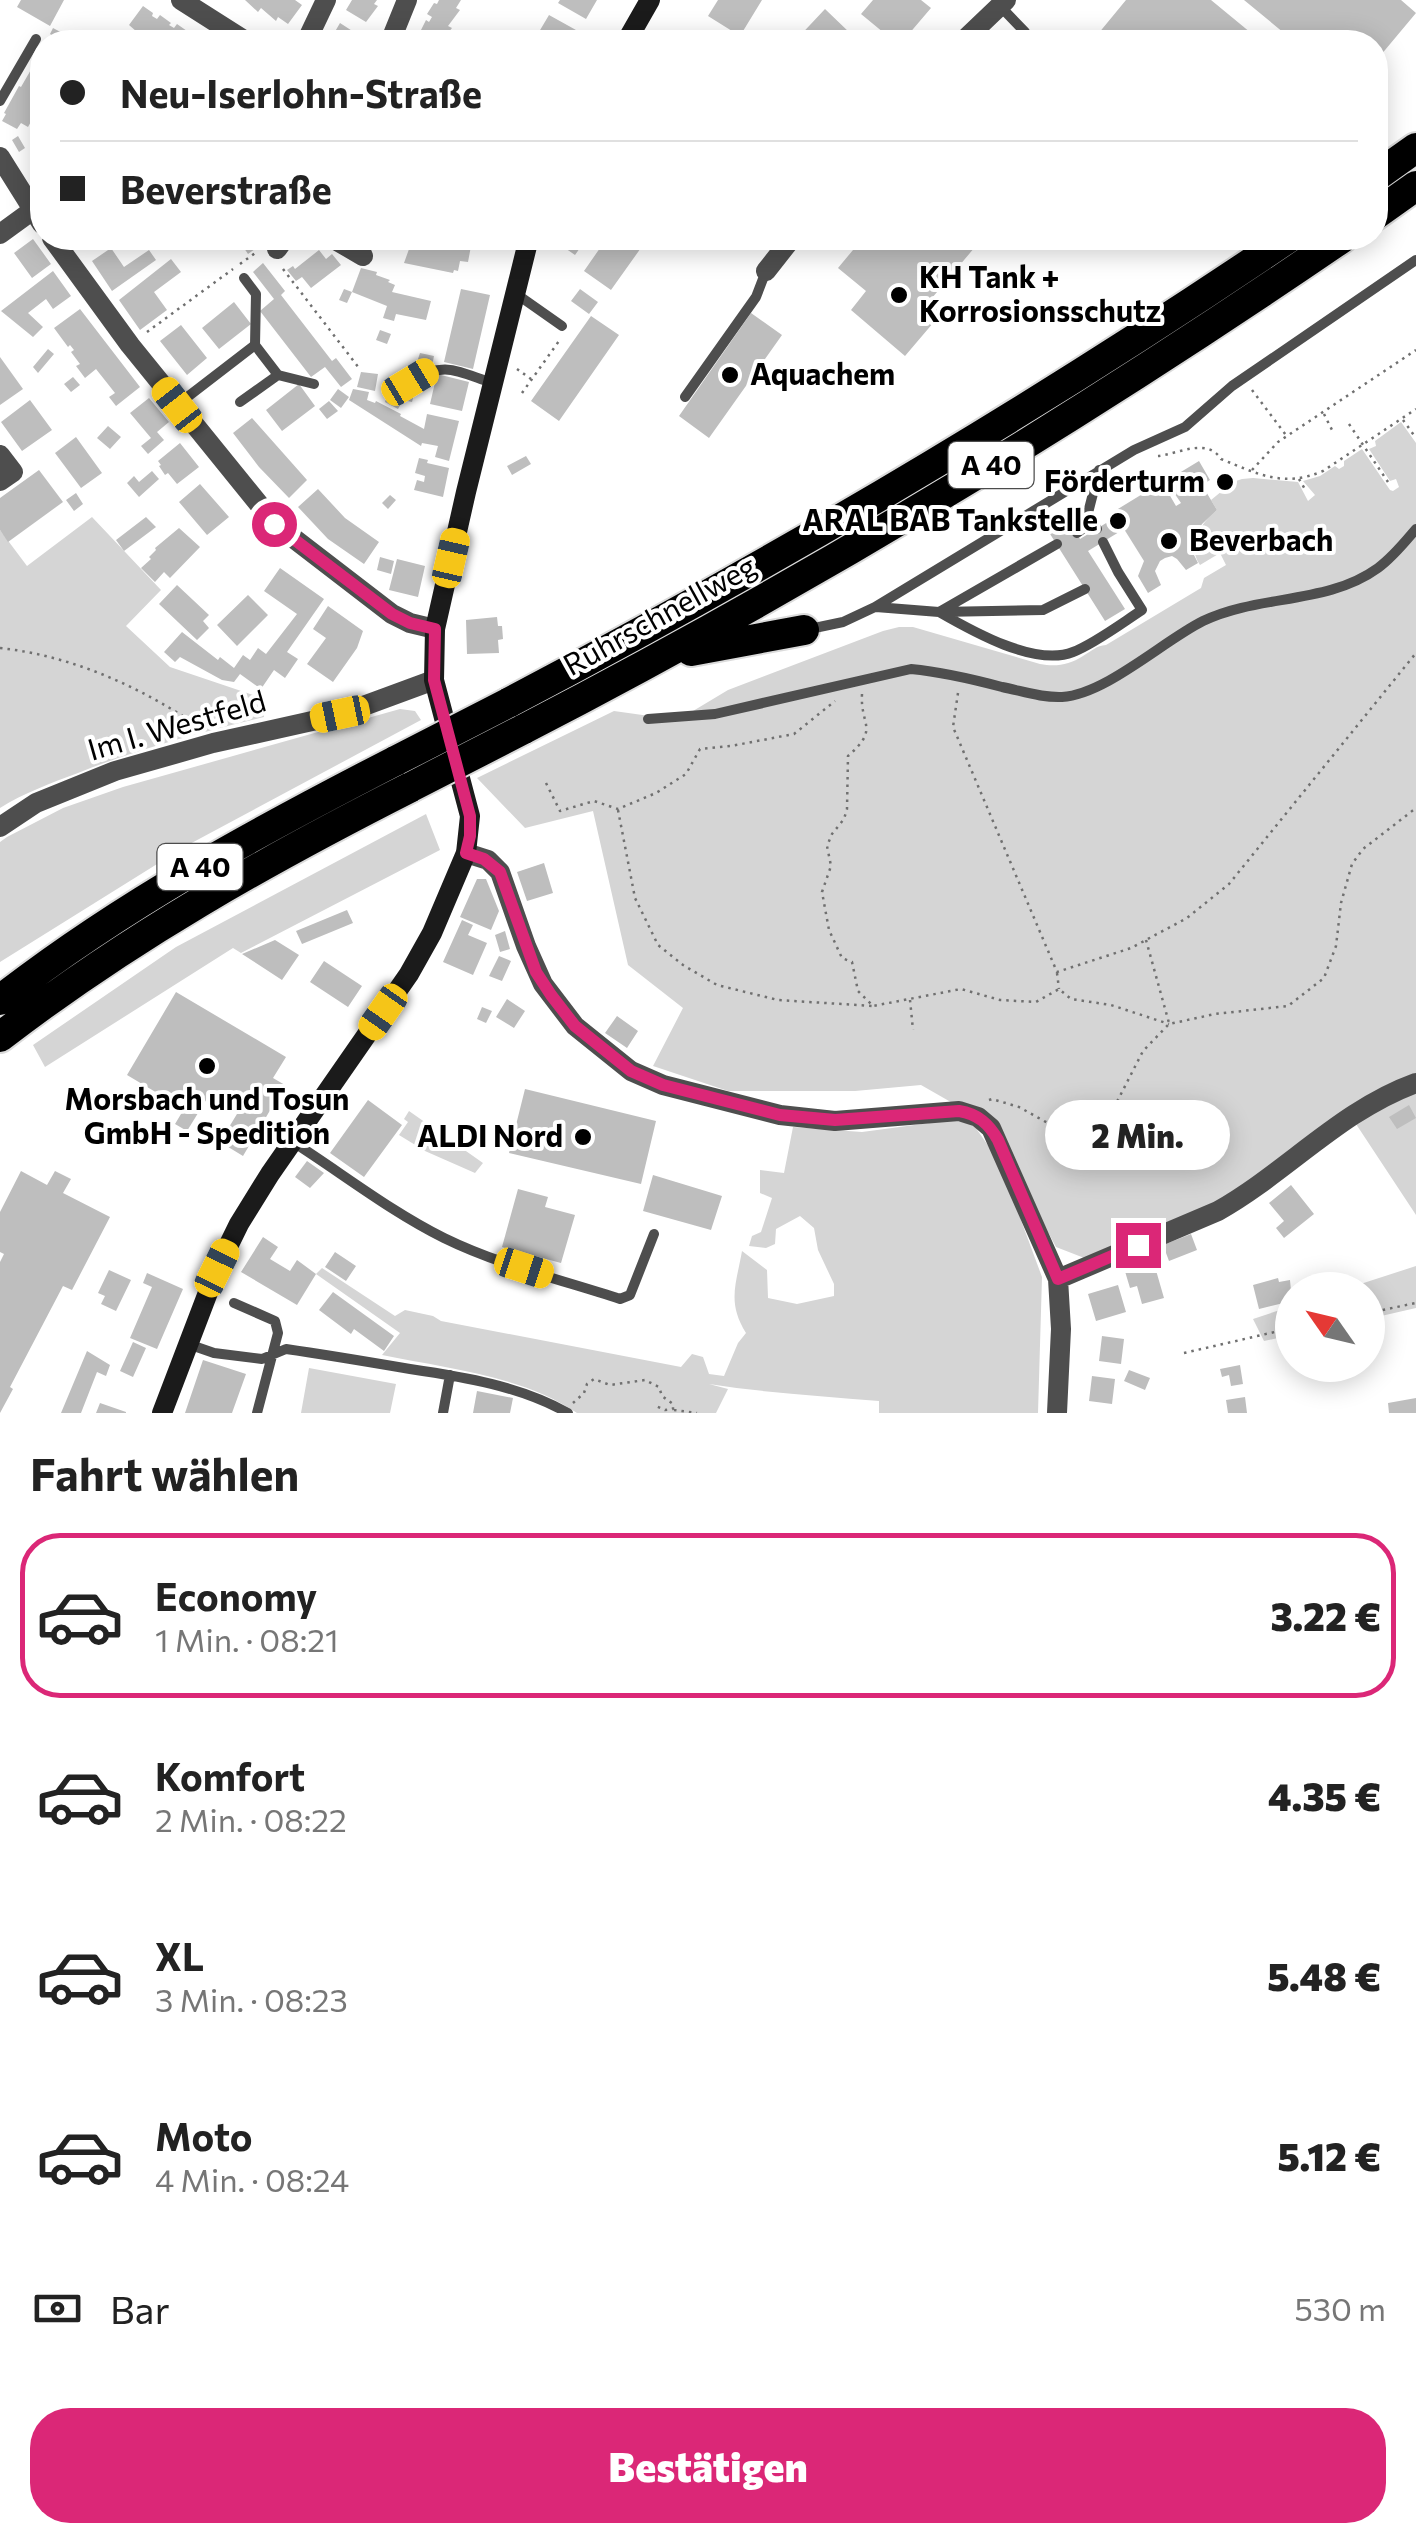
<!DOCTYPE html>
<html lang="de">
<head>
<meta charset="utf-8">
<style>
	body { margin:0; font-family:Commissioner,sans-serif; background:#f6f6f6; color:#222; height:100vh; display:flex; flex-direction:column; font-size:38px; white-space:nowrap }
	* { box-sizing:border-box; margin:0 }
	p { font-size:32px; color:#767676 }
	.icon { flex:none; width:55px; height:55px; fill:none; stroke:currentColor; stroke-width:2; stroke-linecap:round; stroke-linejoin:round }
	.map { position:relative; height:1413px; overflow:hidden }
	.drawer { display:flex; flex-direction:column; background:#fff; flex:1 }
	.drawer>* { flex:none }
	.banner { position:absolute; left:30px; top:30px; width:1358px; height:220px; border-radius:40px; box-shadow:0 5px 25px #0003; display:grid; align-content:center; height:220px; padding:0 30px; background:#fff }
	.needle { width:65px; rotate:304deg }
	.tools { position:absolute; left:1275px; top:1272px; display:grid; gap:20px }
	.tools a { display:grid; place-items:center; width:110px; height:110px; border-radius:50%; background:#fff; box-shadow:0 5px 25px #0003; font-size:50px }
	.end { position:absolute; width:45px; height:45px; margin:-22px; border:12px solid #db2777; background:#fff; box-shadow:0 0 0 5px #fff }
	.from { border-radius:50% }
	.bubble { position:absolute; height:70px; border-radius:35px; background:#fff; box-shadow:0 5px 25px #0003; font-size:32px; font-weight:800; line-height:70px; text-align:center }
	.car { position:absolute; width:30px; height:60px; margin:-30px -15px; border-radius:12px; box-shadow:0 0 8px 2px #0007; background:linear-gradient(#f5c518 24%,#345 0 40%,#f5c518 0 76%,#345 0 86%,#f5c518 0) }
	.banner b { display:flex; align-items:center; gap:35px; height:95px; font-size:38px }
	.banner b+b { border-top:2px solid #e0e0e0 }
	.banner i { width:25px; height:25px; background:#222 }
	ul { padding:0; list-style:none }
	li { display:flex; align-items:center; gap:30px; height:165px; margin:0 20px 15px; padding:0 10px; border:5px solid transparent; border-radius:40px }
	li div { flex:1 }
	li b { display:block; font-size:38px }
	li em { font-style:normal; font-weight:800 }
	li.active { border-color:#db2777 }
	li>.icon { width:90px; height:90px; stroke-width:1.5 }
	h2 { padding:0 30px; font-size:45px; line-height:120px }
	.pay { display:flex; align-items:center; gap:25px; height:110px; padding:0 30px; font-size:38px }
	.pay p { margin-inline-start:auto }
	.button { display:flex; gap:20px; margin-top:auto; padding:20px 30px }
	.button a { flex:1; height:115px; border-radius:40px; background:#db2777; color:#fff; font-size:40px; font-weight:800; line-height:115px; text-align:center }
	.map>svg:first-child { display:block }
</style>
</head>
<body>
<div class="map">
<svg width="1416" height="1413" viewBox="0 0 1416 1413">
	<rect width="100%" height="100%" fill="#fff"/>
	<path fill="#d5d5d5" d="M1401,422L1416,443V1077L1242,1195L1092,1261L1056,1247L1002,1146L970,1113L921,1085L855,1091H728L653,1066L683,1008L628,965L593,811L525,828L477,778L614,711L678,720L728,690L883,631L899,627H913L1040,664C1056,667 1069,665 1083,656C1093,650 1096,646 1106,645L1201,588L1204,578L1226,565L1220,553L1200,565C1186,545 1200,524 1217,510L1211,500L1233,482L1242,479L1253,478L1298,482L1308,501L1315,495L1303,481L1320,476L1335,466L1339,469L1344,466V461L1362,449L1390,490L1393,491L1399,487L1396,479L1390,481L1369,449L1376,446L1375,441Z
		M92,517L161,590L126,626L170,667L262,698L264,717C201,732 138,749 78,773C51,783 24,793 0,808V530L27,566Z
		M400,709L415,711L421,720L186,846L0,962V842L7,837L63,808L123,787Z
		M426,814L440,850L241,953L233,948L45,1067L33,1045L176,947Z
		M1416,1090V1215L1354,1121Z
		M409,1111L483,1163L475,1173L425,1151L399,1135L408,1122L404,1119Z
		M952,1120L973,1124L999,1161L1042,1277L1038,1413H879V1401C822,1396 766,1393 709,1384L728,1389L716,1413H577C524,1376 445,1368 382,1355L400,1333L316,1274L322,1268L395,1316L405,1310L433,1316L441,1321L681,1367L692,1354L703,1357L709,1374L724,1376L738,1343L746,1333C727,1302 736,1285 742,1251L767,1270L768,1298L797,1304L834,1296V1284L818,1250L814,1228L800,1216L776,1229L775,1244L766,1248L749,1246L752,1236L761,1232L772,1198L760,1193V1170L784,1173L793,1127L862,1132Z
		M1416,1266V1308L1368,1319V1290H1342Z
		M1292,1306V1335L1264,1341L1253,1319Z
		M309,1368L396,1384L390,1413H301Z"/>
	<path fill="#bebebe" d="M21,0H64L50,26L17,7Z
		M245,0H295L302,5L288,24L278,17L276,21L261,8L258,12Z
		M352,0H377L374,4L378,6L366,22L346,10Z
		M439,0H461L456,8L460,10L448,26L452,28L441,42H416L424,34L420,32L426,20L429,22L432,17L427,14L434,3L437,4Z
		M560,0H597L586,19L558,3Z
		M718,0H762L740,36L708,16Z
		M873,0H921L931,8L902,42H895L861,14Z
		M1126,0H1211L1262,42H1108L1098,34Z
		M1244,0H1401L1416,13L1375,62V42H1295Z
		M143,6L153,13L152,16L157,19L160,15L171,23L169,25L174,28L177,24L187,31L180,42H158L147,34L144,38L129,25Z
		M825,9L850,33L841,42H794Z
		M549,15L576,30L569,42H533Z
		M340,23L360,36L356,42H335L338,38L333,35Z
		M53,28L66,35L62,42H50L53,36L50,34Z
		M42,55V102L28,127L21,123L17,129L2,121L6,114L4,113L19,86L21,87L36,61L38,63Z
		M18,136L25,148L19,152L12,140Z
		M241,238H259L255,241L259,246L248,254L244,248L247,246Z
		M413,238H428L444,242L442,248L448,249L450,241L471,246L468,262L460,261L458,271L454,270L453,273L404,263Z
		M568,238H587L575,255L562,246Z
		M607,238H648L611,290L584,271Z
		M863,238L872,245L878,238H963L975,247L932,298L945,309L905,356L851,310L866,291L838,268Z
		M33,239L51,264L32,278L14,253Z
		M111,248L124,267L149,250L156,260L112,291L92,261Z
		M319,250L326,259L332,254L341,265L311,288L302,277L296,281L287,270L293,266L295,269Z
		M171,259L181,272L154,292L167,310L140,330L119,300Z
		M263,263L285,291L281,295L332,361L336,358L352,379L341,387L325,367L311,377L260,311L274,299L253,272Z
		M361,268L377,272L376,275L390,280L388,282L395,285L392,292L431,301L426,320L396,314L394,321L383,318L387,306L352,292Z
		M53,271L71,296L53,309L46,299L28,313L43,327L33,337L1,311Z
		M344,289L352,292L347,303L339,300Z
		M461,289L490,295L473,369L444,362Z
		M580,289L598,302L589,314L571,301Z
		M234,302L251,324L219,349L202,328Z
		M80,309L140,387L116,406L109,397L115,393L96,369L85,378L76,366L80,364L71,352L74,350L70,345L68,347L54,328Z
		M751,313L782,335L709,438L679,416Z
		M591,316L619,335L559,421L531,401Z
		M181,325L207,358L187,375L160,341Z
		M380,330L391,334L387,344L376,340Z
		M48,349L54,354L38,373L33,367Z
		M420,353L434,356L432,366L417,362Z
		M0,357L23,389L0,405Z
		M361,372L378,374L375,391L357,387Z
		M437,374L469,382L462,411L430,404Z
		M73,377L80,385L71,392L64,384Z
		M392,381L416,387L412,402L403,400L398,409L385,402Z
		M299,384L315,406L282,431L266,410Z
		M338,389L349,397L341,408L330,400Z
		M353,389L369,392L367,400L375,403L376,401L401,414L400,416L424,429L427,414L459,421L449,461L435,457L438,446L422,443L421,446L349,400Z
		M149,398L169,422L157,432L164,440L148,454L141,446L151,438L130,413Z
		M30,400L52,430L22,451L1,422Z
		M329,401L338,411L327,419L319,409Z
		M252,418L307,480L289,498L259,467L233,433Z
		M108,426L121,437L110,449L97,438Z
		M76,437L102,473L81,488L55,453Z
		M180,443L199,467L177,484L168,473L165,475L159,466L161,465L158,461Z
		M526,456L531,464L512,475L507,466Z
		M419,458L428,460L427,463L449,468L443,497L414,490L417,480L424,482L425,476L415,473Z
		M1199,461L1210,480L1202,485L1217,510L1202,524L1196,535L1193,553L1198,563L1186,570L1177,559L1172,556L1165,558L1160,561L1155,571L1161,585L1148,593L1138,576L1144,561L1124,529L1088,551L1125,609L1105,621L1045,526L1065,513L1080,539L1116,517L1113,512L1162,482L1176,506L1181,503L1166,481Z
		M39,470L63,502L8,542L0,530V498Z
		M152,471L159,479L139,497L127,483L134,476L139,482Z
		M200,484L229,517L207,535L179,502Z
		M318,489L345,518L379,542L364,564L328,539L298,507Z
		M76,493L83,504L74,511L66,500Z
		M390,495L396,500L388,509L382,503Z
		M146,517L156,527L124,551L116,540Z
		M179,528L200,547L170,578L164,572L155,582L141,568L151,559L149,557L156,550L155,548Z
		M380,557L394,561L391,574L377,570Z
		M397,559L425,566L418,597L389,590Z
		M280,568L324,599L287,652L298,659L285,678L274,670L261,689L240,674L234,682L222,680L180,657L175,662L164,652L182,632L218,660L220,657L234,668L243,655L250,660L258,648L266,654L297,614L264,591Z
		M177,585L209,615L203,621L209,628L197,640L159,604Z
		M248,595L268,615L237,646L217,625Z
		M328,606L363,631L357,648L333,682L307,664L326,638L313,629Z
		M497,617L498,626H502L503,639L498,640L499,653L467,654L466,620Z
		M544,863L553,893L527,901L517,872Z
		M477,879H486L499,911L491,930L460,917Z
		M347,910L353,923L302,944L296,931Z
		M462,920L473,925L468,935L487,943L473,975L443,962Z
		M505,931L510,949L500,952L495,935Z
		M275,940L299,955L282,980L242,954Z
		M499,956L511,961L502,981L489,976Z
		M324,961L362,986L348,1007L310,982Z
		M176,992L286,1057L273,1078L285,1085L243,1156L220,1142L240,1109L211,1092L187,1131L175,1124L184,1109L127,1075Z
		M507,999L525,1011L514,1028L496,1017Z
		M482,1007L492,1011L486,1023L477,1019Z
		M617,1016L638,1031L627,1048L605,1033Z
		M525,1089L656,1121L641,1184L509,1153Z
		M368,1100L402,1125L364,1177L330,1153Z
		M1409,1105L1416,1118L1397,1129L1389,1117Z
		M307,1161L324,1173L310,1188L295,1177Z
		M21,1171L47,1185L55,1171L71,1179L63,1193L110,1217L72,1290L63,1286L10,1387L13,1389L0,1413V1262L4,1254L0,1252V1212Z
		M653,1175L722,1196L711,1230L643,1211Z
		M1291,1185L1314,1214L1284,1238L1276,1228L1284,1221L1269,1203Z
		M518,1189L548,1197L545,1207L575,1215L561,1263L502,1247Z
		M1191,1234L1197,1250L1169,1261L1163,1245Z
		M263,1237L278,1247L270,1259L290,1271L297,1260L316,1274L297,1305L241,1272Z
		M335,1252L356,1266L346,1281L325,1267Z
		M1153,1260L1164,1298L1142,1304L1137,1286L1130,1288L1124,1268Z
		M109,1270L131,1280L116,1311L101,1304L105,1296L98,1293Z
		M147,1273L183,1289L157,1349L130,1338L152,1287L143,1283Z
		M1278,1278L1279,1282L1290,1280L1292,1301L1259,1309L1253,1285Z
		M1118,1285L1126,1312L1096,1321L1088,1294Z
		M333,1292L394,1336L384,1351L354,1329L351,1334L319,1310Z
		M1102,1336L1124,1339L1121,1364L1099,1361Z
		M133,1342L146,1348L133,1377L120,1371Z
		M87,1351L110,1365L106,1376L97,1372L81,1413H61Z
		M203,1360L246,1374L232,1413H185Z
		M1240,1365L1243,1384L1231,1386L1229,1375L1222,1377L1220,1369Z
		M1129,1370L1150,1378L1145,1390L1124,1381Z
		M1092,1376L1115,1379L1112,1404L1089,1401Z
		M477,1391L513,1398L510,1413H473Z
		M1245,1397L1247,1413H1228L1226,1400Z
		M1416,1398V1413H1389L1388,1403Z
		M100,1403L126,1412V1413H96Z"/>
	<g fill="none" stroke-linecap="round" stroke-linejoin="round">
		<g stroke="#dbdbdb" stroke-width="34">
			<path id="highway" d="M1375,177L1416,148
				M1375,215L1416,186
				M691,651L804,630
				M508,703C776,562 1037,408 1288,238
				M522,730C806,583 1079,418 1342,238
				M0,1000C123,904 259,831 397,760
				M0,1037C128,938 267,860 411,787"/>
		</g>
		<path stroke="#707070" stroke-width="2.5" stroke-dasharray="2.5 5" stroke-linecap="butt" d="M837,238L840,240
			M240,264L258,251
			M283,269L359,368
			M147,332L233,269
			M517,369L531,379
			M1252,390L1286,435
			M522,393L559,341
			M1324,414L1334,434
			M1403,420L1416,438
			M1349,424L1388,482
			M1158,456C1178,454 1207,437 1221,459C1258,474 1283,488 1323,471L1416,409
			M1252,470L1278,442L1416,350
			M1299,479L1306,491
			M0,648C73,656 141,687 201,728
			M958,693L953,727L1057,972L1131,948L1187,918L1229,884L1416,653
			M862,694C860,726 880,728 848,756L847,809L844,819L832,834L827,846L831,866L822,892L829,930L842,958L852,962L858,991L873,1006L961,989L1000,1000L1036,1002L1059,989L1071,999L1111,1005L1169,1024
			M546,783L560,811L594,801L618,809L656,793L686,774L700,749L731,746L794,734L835,701
			M618,810L635,898L658,945L683,965L717,985L778,1000L873,1006
			M1146,940L1169,1023
			M1057,973L1059,989
			M910,1000L913,1030
			M989,1100L992,1099L1019,1107L1071,1136L1088,1139L1102,1131L1143,1051L1169,1024L1215,1014L1288,1006L1324,978L1336,946L1341,903L1352,864L1363,849L1416,808
			M1368,1313L1416,1303
			M1184,1353L1292,1328
			M573,1403L584,1393L587,1384L594,1379L610,1385L645,1380L659,1387L662,1396L673,1404V1409L665,1410L656,1406
			M674,1410L697,1413"/>
		<path stroke="#4e4e4e" stroke-width="10" d="M1000,6L1025,32L1016,42
			M0,101L36,39
			M515,293L562,326
			M255,345L278,375L314,384
			M410,381C445,361 456,371 492,383
			M685,397L756,297L766,271
			M240,402L278,375
			M177,405L255,345L256,294L244,278
			M1097,529L1088,513L1099,470
			M1077,533L1084,528L1088,513
			M876,607L939,612L1057,544
			M939,612C972,631 1035,667 1073,652C1094,644 1122,623 1142,610L1118,572L1103,542
			M940,612L1043,610L1085,589
			M805,630L843,622L875,607L1134,450L1185,427L1232,386L1416,260
			M648,719L715,714L911,669C942,672 972,679 1002,687C1022,691 1042,698 1062,697C1106,694 1163,641 1203,621C1259,594 1327,605 1378,568C1393,557 1404,543 1416,529
			M293,1142C343,1174 390,1211 444,1238C499,1265 562,1280 620,1299L630,1295L654,1234
			M234,1303L275,1321L278,1333L257,1413
			M188,1344L214,1353L262,1359L286,1349C328,1355 369,1362 410,1369C464,1377 520,1386 568,1413
			M443,1413L450,1375"/>
		<path stroke="#4e4e4e" stroke-width="20" d="M181,0L247,42
			M306,42L326,0
			M390,42L407,0
			M962,42L1006,0
			M0,157L42,224
			M0,234L33,210
			M52,238L130,345L275,524L392,614L410,623L435,629
			M332,238L363,256
			M277,249L285,238
			M766,271L792,238
			M0,455L13,472L0,481
			M0,827L36,803L115,771L213,743L339,715L434,680
			M466,853L488,860L500,872L526,946L543,984L575,1026L631,1071L663,1085L780,1115L835,1121L959,1111L978,1117L991,1128L1058,1279L1061,1329L1057,1413
			M1058,1279L1218,1211C1287,1172 1341,1110 1416,1083"/>
		<path stroke="#1b1b1b" stroke-width="20" d="M626,42L650,0
			M162,1413L217,1269L239,1224L270,1174L409,974L432,933L466,853L470,816L434,680L435,629L466,492L529,238"/>
		<use href="#highway" stroke="#000" stroke-width="30"/>
		<g stroke="#dbdbdb" stroke-width="34" stroke-linecap="butt">
			<path id="highway-bridge" d="M397,760L508,703
				M411,787L522,730"/>
		</g>
		<use href="#highway-bridge" stroke="#000" stroke-width="30"/>
	</g>
	<g fill="none" stroke-linecap="round" stroke-linejoin="round">
		<path stroke="#db2777" stroke-width="12" d="M274,524L392,614L410,623L435,629L434,680L470,816V836L466,853L484,859L500,872L536,972L551,995L575,1026L631,1071L663,1085L780,1115L835,1120L959,1111C978,1114 989,1124 998,1140L1058,1279L1138,1245"/>
	</g>
	<g fill="#000" stroke="#fff" stroke-width="4">
		<circle cx="899" cy="295" r="10"/>
		<circle cx="730" cy="375" r="10"/>
		<circle cx="1225" cy="482" r="10"/>
		<circle cx="1118" cy="521" r="10"/>
		<circle cx="1169" cy="541" r="10"/>
		<circle cx="207" cy="1066" r="10"/>
		<circle cx="583" cy="1137" r="10"/>
	</g>
	<g text-anchor="middle" stroke-width="8" stroke-linejoin="round" paint-order="stroke">
		<g fill="#fff" stroke="#4c4c4c" stroke-width="2.5">
			<rect x="948.5" y="442" width="85" height="46" rx="8"/>
			<rect x="157.5" y="844" width="85" height="46" rx="8"/>
		</g>
		<g font-size="28" font-weight="bold" fill="#000">
			<text x="991" y="475">A 40</text>
			<text x="200" y="877">A 40</text>
		</g>
		<g font-size="30" font-weight="bold" fill="#000" stroke="#fff" text-anchor="start">
			<text x="919" y="288">KH Tank +<tspan x="919" dy="34">Korrosionsschutz</tspan></text>
			<text x="750" y="385">Aquachem</text>
			<text x="1205" y="492" text-anchor="end">Förderturm</text>
			<text x="1098" y="531" text-anchor="end">ARAL BAB Tankstelle</text>
			<text x="1189" y="551">Beverbach</text>
			<text x="207" y="1110" text-anchor="middle">Morsbach und Tosun<tspan x="207" dy="34">GmbH - Spedition</tspan></text>
			<text x="563" y="1147" text-anchor="end">ALDI Nord</text>
		</g>
		<g font-size="30" fill="#000" stroke="#fff">
			<text transform="translate(660 616) rotate(-29)" y="10">Ruhrschnellweg</text>
			<text transform="translate(177 726) rotate(-16)" y="10">Im I. Westfeld</text>
		</g>
	</g>
</svg>
<div class="tools">
<a><svg class="needle" viewBox="-14 -14 28 28"><path d="M0-13l5 13h-10z" fill="#e53935"/><path d="M0 13l5-13h-10z" fill="#767676"/></svg></a>
</div>
<i class="end from" style="left:274px;top:524px"></i>
<i class="end" style="left:1138px;top:1245px"></i>
<div class="bubble" style="left:1045px;top:1100px;width:185px">2 Min.</div>
<i class="car" style="left:410px;top:382px;rotate:59deg"></i>
<i class="car" style="left:177px;top:405px;rotate:322deg"></i>
<i class="car" style="left:451px;top:558px;rotate:13deg"></i>
<i class="car" style="left:340px;top:714px;rotate:258deg"></i>
<i class="car" style="left:383px;top:1012px;rotate:215deg"></i>
<i class="car" style="left:217px;top:1268px;rotate:26deg"></i>
<i class="car" style="left:524px;top:1268px;rotate:108deg"></i>
<div class="banner">
<b><i class="from"></i>Neu-Iserlohn-Straße</b>
<b><i></i>Beverstraße</b>
</div>
</div>
<section class="drawer">
<h2>Fahrt wählen</h2>
<ul>
<li class="active"><svg class="icon" aria-label="car" viewBox="0 0 24 24"><path d="M5 17H2v-5l4-1 3-4h7l3 4 3 1v5h-3M9 17h6M6 11h13"/><circle cx="7" cy="17" r="2"/><circle cx="17" cy="17" r="2"/></svg><div><b>Economy</b><p>1 Min. · 08:21</p></div><em>3.22 €</em></li>
<li><svg class="icon" aria-label="car" viewBox="0 0 24 24"><path d="M5 17H2v-5l4-1 3-4h7l3 4 3 1v5h-3M9 17h6M6 11h13"/><circle cx="7" cy="17" r="2"/><circle cx="17" cy="17" r="2"/></svg><div><b>Komfort</b><p>2 Min. · 08:22</p></div><em>4.35 €</em></li>
<li><svg class="icon" aria-label="car" viewBox="0 0 24 24"><path d="M5 17H2v-5l4-1 3-4h7l3 4 3 1v5h-3M9 17h6M6 11h13"/><circle cx="7" cy="17" r="2"/><circle cx="17" cy="17" r="2"/></svg><div><b>XL</b><p>3 Min. · 08:23</p></div><em>5.48 €</em></li>
<li><svg class="icon" aria-label="car" viewBox="0 0 24 24"><path d="M5 17H2v-5l4-1 3-4h7l3 4 3 1v5h-3M9 17h6M6 11h13"/><circle cx="7" cy="17" r="2"/><circle cx="17" cy="17" r="2"/></svg><div><b>Moto</b><p>4 Min. · 08:24</p></div><em>5.12 €</em></li>
</ul>
<div class="pay"><svg class="icon" aria-label="cash" viewBox="0 0 24 24"><path d="M3 7h18v10H3z"/><circle cx="12" cy="12" r="2"/></svg>Bar<p>530 m</p></div>
<div class="button"><a>Bestätigen</a></div>
</section>
</body>
</html>
